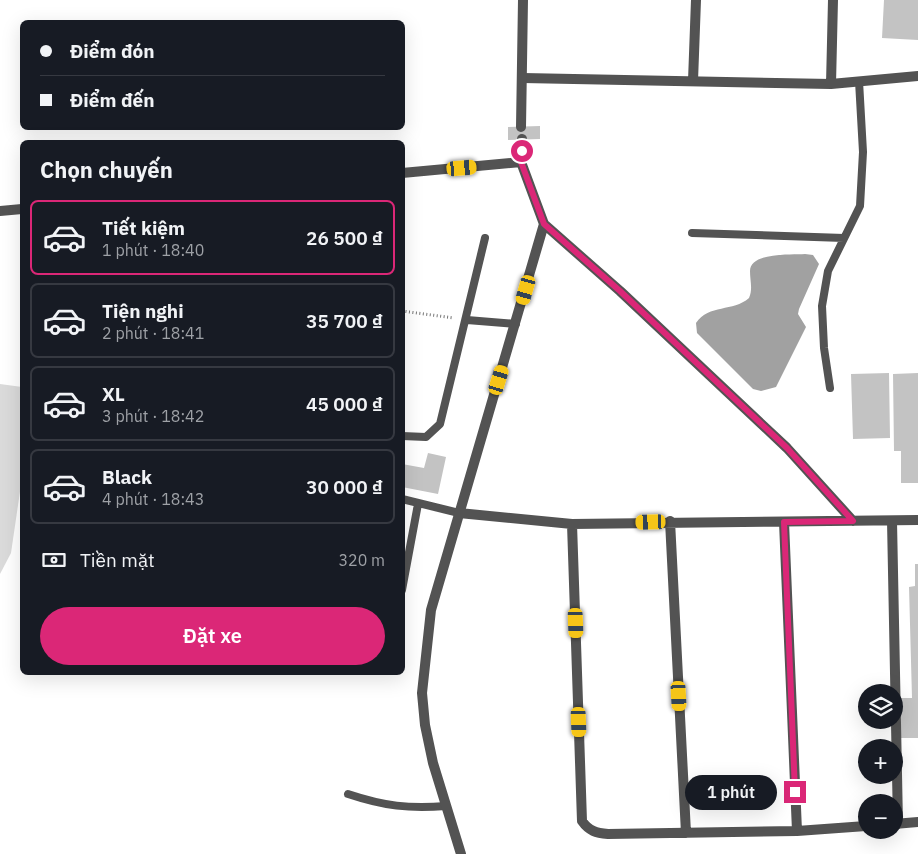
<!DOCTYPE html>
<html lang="vi">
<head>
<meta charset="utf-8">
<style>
	body { margin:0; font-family:"IBM Plex Sans",sans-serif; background:#20242c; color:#f1f3f6; height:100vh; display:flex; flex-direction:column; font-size:19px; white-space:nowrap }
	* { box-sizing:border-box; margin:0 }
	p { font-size:16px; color:#9ea1a6 }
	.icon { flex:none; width:28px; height:28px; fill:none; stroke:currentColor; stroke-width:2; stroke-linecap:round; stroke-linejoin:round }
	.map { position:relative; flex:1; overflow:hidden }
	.drawer { position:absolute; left:20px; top:140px; width:385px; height:535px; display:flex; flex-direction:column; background:#171b24; border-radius:8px; box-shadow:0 5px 20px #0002 }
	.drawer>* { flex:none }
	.hud { position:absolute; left:20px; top:20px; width:385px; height:110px; border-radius:8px; box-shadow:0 5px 20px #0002; display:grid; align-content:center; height:110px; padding:0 20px; background:#171b24 }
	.controls { position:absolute; left:858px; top:684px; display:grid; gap:10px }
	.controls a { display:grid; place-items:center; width:45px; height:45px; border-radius:50%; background:#171b24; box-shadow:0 5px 20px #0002; font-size:25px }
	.end { position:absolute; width:22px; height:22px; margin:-11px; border:6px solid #db2777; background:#fff; box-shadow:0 0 0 2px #fff }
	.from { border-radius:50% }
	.bubble { position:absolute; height:35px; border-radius:18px; background:#171b24; box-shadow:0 5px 20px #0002; font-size:16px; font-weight:600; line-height:35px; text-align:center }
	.car { position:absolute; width:15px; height:30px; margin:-15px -8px; border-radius:6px; box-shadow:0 0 4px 1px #0007; background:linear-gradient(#f5c518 24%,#345 0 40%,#f5c518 0 76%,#345 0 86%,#f5c518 0) }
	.hud b { display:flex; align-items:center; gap:18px; height:48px; font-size:19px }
	.hud b+b { border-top:1px solid #363941 }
	.hud i { width:12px; height:12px; background:#f1f3f6 }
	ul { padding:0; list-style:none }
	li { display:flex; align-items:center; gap:15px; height:75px; margin:0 10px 8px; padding:0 10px; border:2px solid #363941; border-radius:8px }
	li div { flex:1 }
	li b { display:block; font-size:19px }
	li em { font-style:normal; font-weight:600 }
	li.selected { border-color:#db2777 }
	li>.icon { width:45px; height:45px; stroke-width:1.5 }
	h2 { padding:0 20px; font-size:22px; line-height:60px }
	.pay { display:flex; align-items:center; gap:12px; height:55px; padding:0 20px; font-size:19px }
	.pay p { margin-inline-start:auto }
	.button { display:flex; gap:10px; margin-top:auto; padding:10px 20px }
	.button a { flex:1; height:58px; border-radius:30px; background:#db2777; color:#fff; font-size:20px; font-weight:600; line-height:58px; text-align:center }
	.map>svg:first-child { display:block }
</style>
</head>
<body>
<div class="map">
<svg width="918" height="854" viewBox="0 0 918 854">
	<rect width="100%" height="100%" fill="#fff"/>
	<path fill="#dadada" d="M0,384L22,387V478L11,553L0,574Z"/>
	<path fill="#a1a1a1" d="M805,254L813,255L819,264L799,309L798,314L806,327L776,387L761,391L753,389L697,333L696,323C709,304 733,312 749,298C753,289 750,281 750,271C750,252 791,255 805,254Z"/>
	<path fill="#c3c3c3" d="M884,0H918V40L882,38Z
		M540,126V139L508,140V127Z
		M889,373L890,438L853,439L851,374Z
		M918,373V483H901V451H894L893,374Z
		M428,453L446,457L438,494L402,487V464L424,468Z
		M915,564H918V738H901L900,698H912L909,587L915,586Z"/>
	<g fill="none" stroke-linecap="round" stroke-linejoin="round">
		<path stroke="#757575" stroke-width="3" stroke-dasharray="1 2.5" stroke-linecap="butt" d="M402,311L454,318"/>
		<path stroke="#535353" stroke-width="8" d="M692,233L844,238
			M467,320L516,324
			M830,388L824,348L822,306L828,271L860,206L863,152L859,81
			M402,436L426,437L440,424L485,238
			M402,499L459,513
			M402,590L418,504
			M348,794C384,806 409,809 446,806"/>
		<path stroke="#535353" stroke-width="10" d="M523,78L831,84L918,76
			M693,81L696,0
			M831,84L833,0
			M402,173L521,162
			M0,211L22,209
			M544,224L620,291L787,448L853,521
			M459,513L572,524L918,520
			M670,521L686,833
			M892,521L898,824
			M784,522L797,831
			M572,524L582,821C589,831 596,833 608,834L797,831L866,826
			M894,824L918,822
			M461,854L433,763L425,725L422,693L431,610L544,224L521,162L522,139"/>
		<path stroke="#535353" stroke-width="10" d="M521,127L523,0"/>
	</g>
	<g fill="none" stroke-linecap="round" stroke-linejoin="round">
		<path stroke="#db2777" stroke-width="6" d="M522,151L521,162L544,224L620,291L787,448L853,521L784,522L795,792"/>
	</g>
</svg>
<div class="controls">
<a><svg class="icon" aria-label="layers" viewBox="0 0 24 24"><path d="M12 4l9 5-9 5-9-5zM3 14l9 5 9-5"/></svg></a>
<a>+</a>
<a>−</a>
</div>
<i class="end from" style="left:522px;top:151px"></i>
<i class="end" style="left:795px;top:792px"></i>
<div class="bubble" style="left:685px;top:775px;width:92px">1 phút</div>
<i class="car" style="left:462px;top:168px;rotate:85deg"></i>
<i class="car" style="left:526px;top:290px;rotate:196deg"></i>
<i class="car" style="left:499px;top:380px;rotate:17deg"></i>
<i class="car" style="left:651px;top:522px;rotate:268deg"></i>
<i class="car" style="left:576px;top:623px;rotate:178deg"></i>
<i class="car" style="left:679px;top:696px;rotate:177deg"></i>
<i class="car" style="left:579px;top:722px;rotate:178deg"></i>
<div class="hud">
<b><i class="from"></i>Điểm đón</b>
<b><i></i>Điểm đến</b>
</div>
<section class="drawer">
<h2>Chọn chuyến</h2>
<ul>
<li class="selected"><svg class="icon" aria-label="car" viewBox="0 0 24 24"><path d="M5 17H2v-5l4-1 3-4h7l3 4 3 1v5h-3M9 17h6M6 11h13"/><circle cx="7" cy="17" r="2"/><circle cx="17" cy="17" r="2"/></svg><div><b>Tiết kiệm</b><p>1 phút · 18:40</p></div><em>26 500 ₫</em></li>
<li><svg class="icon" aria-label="car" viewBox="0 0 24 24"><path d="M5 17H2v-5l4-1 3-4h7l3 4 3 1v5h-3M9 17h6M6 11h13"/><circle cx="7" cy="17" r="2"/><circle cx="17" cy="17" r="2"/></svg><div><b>Tiện nghi</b><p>2 phút · 18:41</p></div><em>35 700 ₫</em></li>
<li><svg class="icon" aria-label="car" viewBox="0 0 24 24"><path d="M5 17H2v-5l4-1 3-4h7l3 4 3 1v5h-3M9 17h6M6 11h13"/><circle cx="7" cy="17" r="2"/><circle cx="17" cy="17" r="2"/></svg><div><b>XL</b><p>3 phút · 18:42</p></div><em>45 000 ₫</em></li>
<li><svg class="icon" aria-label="car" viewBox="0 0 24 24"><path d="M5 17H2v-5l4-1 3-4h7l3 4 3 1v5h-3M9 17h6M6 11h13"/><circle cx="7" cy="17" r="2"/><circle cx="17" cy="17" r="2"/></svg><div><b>Black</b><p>4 phút · 18:43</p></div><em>30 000 ₫</em></li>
</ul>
<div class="pay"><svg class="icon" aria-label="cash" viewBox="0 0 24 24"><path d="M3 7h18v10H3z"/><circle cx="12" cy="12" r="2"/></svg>Tiền mặt<p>320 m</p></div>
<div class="button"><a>Đặt xe</a></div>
</section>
</div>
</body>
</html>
